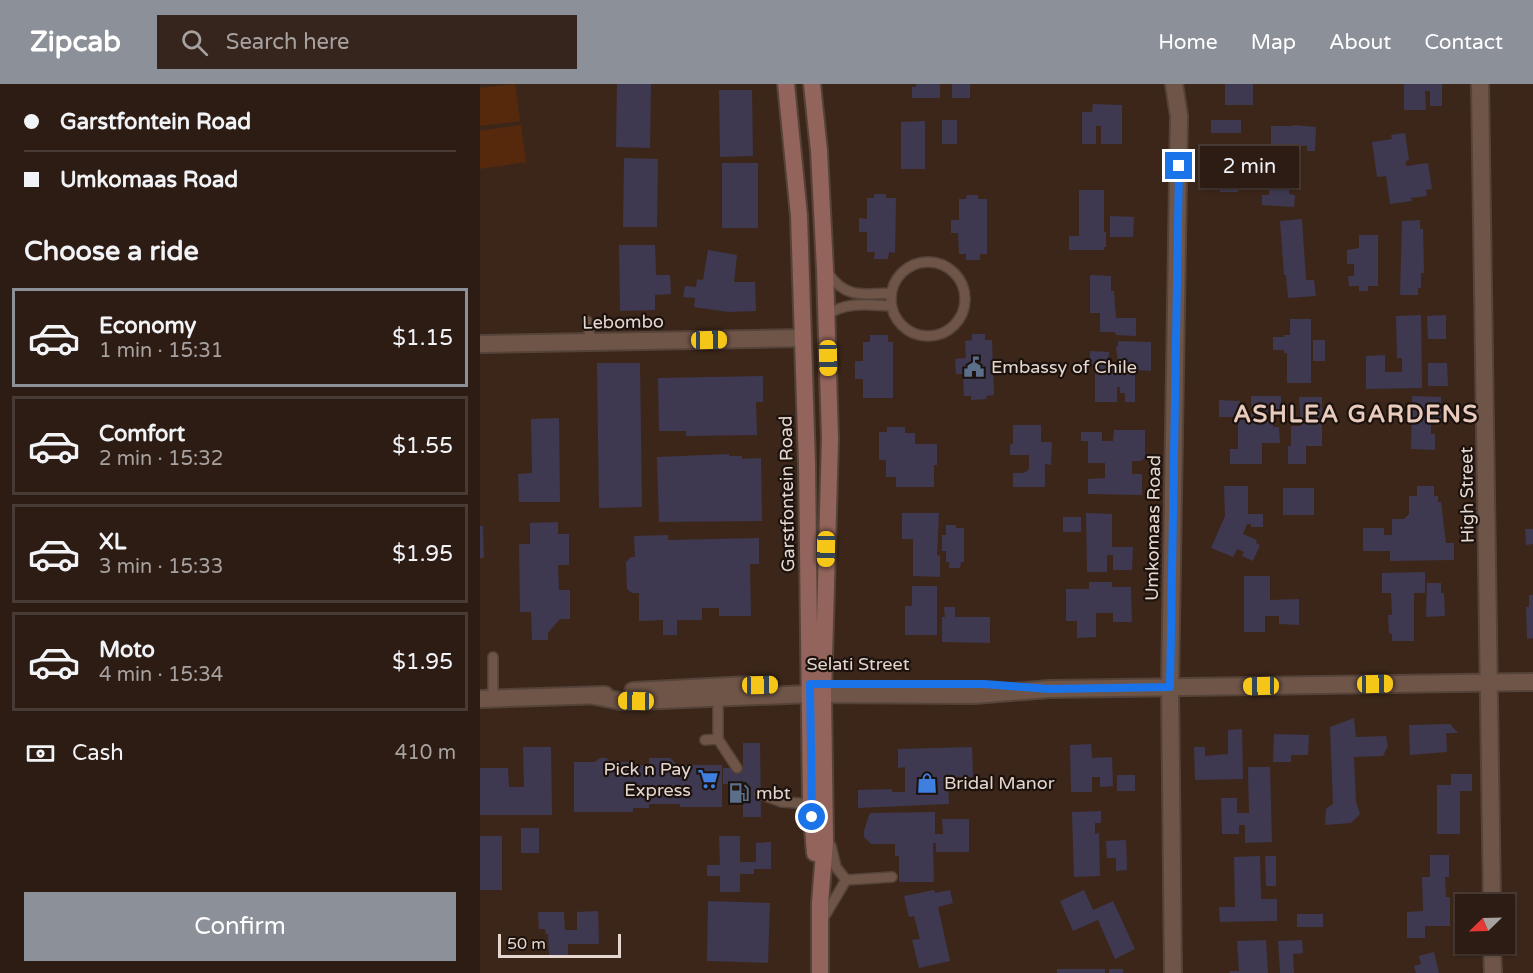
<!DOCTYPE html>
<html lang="en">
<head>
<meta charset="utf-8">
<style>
	body { margin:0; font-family:"Varela Round",sans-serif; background:#35251d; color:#f1f3f6; height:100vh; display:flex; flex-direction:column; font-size:22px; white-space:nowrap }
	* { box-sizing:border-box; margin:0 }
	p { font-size:20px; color:#a7a1a0 }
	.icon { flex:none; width:33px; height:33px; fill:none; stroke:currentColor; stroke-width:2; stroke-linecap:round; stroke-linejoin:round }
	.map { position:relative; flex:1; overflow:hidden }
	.side { display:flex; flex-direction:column; background:#2d1c14; width:480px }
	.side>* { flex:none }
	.top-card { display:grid; align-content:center; height:132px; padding:0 24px; background:#2d1c14 }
	.needle { width:39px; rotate:247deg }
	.buttons { position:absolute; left:975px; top:810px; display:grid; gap:12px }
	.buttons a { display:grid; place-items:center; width:60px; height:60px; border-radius:0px; background:#2d1c14; box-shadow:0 2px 4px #0004,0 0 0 2px #483a34; font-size:30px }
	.scale { position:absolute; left:18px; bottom:15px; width:123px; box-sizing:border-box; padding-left:6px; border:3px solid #e5d6cf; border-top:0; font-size:16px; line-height:21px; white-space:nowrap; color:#e5d6cf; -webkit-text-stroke:4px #1c120d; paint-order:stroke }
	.end { position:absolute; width:27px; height:27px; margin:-14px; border:8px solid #1a73e8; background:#fff; box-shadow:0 0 0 3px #fff }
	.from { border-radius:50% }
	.bubble { position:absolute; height:42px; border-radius:0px; background:#2d1c14; box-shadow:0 2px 4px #0004,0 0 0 2px #483a34; font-size:20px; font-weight:600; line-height:42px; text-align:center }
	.car { position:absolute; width:18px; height:36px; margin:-18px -9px; border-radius:8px; box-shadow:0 0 4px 2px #0007; background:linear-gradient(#f5c518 24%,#345 0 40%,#f5c518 0 76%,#345 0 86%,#f5c518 0) }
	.top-card b { display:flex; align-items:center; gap:21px; height:57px; font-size:22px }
	.top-card b+b { border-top:2px solid #483a34 }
	.top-card i { width:15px; height:15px; background:#f1f3f6 }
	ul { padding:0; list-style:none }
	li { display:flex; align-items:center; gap:18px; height:99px; margin:0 12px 9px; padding:0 12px; border:3px solid #483a34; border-radius:0px }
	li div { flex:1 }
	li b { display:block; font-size:22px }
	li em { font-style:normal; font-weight:600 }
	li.selected { border-color:#8c9099 }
	li>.icon { width:54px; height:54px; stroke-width:1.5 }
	h2 { padding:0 24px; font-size:27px; line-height:72px }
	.pay { display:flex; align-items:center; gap:15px; height:66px; padding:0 24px; font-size:22px }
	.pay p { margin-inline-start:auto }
	.cta { display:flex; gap:12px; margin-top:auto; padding:12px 24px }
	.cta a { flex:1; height:69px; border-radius:0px; background:#8c9099; color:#fff; font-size:24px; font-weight:600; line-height:69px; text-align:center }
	header { display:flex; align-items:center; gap:36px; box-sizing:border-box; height:84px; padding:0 30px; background:#8c9099; color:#fff }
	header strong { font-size:28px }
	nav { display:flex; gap:33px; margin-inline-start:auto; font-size:21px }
	.search { width:420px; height:54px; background:#35251d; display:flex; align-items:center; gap:15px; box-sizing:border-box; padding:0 21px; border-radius:0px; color:#a7a1a0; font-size:22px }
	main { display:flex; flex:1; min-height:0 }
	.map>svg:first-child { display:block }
</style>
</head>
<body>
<header>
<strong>Zipcab</strong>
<div class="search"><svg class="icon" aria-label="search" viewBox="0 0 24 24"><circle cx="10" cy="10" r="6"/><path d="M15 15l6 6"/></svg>Search here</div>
<nav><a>Home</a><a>Map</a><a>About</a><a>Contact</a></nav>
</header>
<main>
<section class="side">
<div class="top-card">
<b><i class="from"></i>Garstfontein Road</b>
<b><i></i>Umkomaas Road</b>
</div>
<h2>Choose a ride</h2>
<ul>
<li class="selected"><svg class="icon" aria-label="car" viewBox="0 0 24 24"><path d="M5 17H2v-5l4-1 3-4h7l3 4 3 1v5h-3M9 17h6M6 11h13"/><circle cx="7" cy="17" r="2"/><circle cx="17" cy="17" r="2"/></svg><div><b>Economy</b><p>1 min · 15:31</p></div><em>$1.15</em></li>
<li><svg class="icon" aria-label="car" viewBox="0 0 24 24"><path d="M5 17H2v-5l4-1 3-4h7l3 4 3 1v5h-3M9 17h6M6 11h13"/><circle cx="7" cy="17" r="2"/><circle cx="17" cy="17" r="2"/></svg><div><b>Comfort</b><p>2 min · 15:32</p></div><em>$1.55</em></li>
<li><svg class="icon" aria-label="car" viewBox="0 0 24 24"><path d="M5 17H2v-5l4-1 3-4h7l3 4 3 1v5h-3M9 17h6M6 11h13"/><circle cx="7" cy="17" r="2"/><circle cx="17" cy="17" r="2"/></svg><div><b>XL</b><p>3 min · 15:33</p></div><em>$1.95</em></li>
<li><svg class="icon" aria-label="car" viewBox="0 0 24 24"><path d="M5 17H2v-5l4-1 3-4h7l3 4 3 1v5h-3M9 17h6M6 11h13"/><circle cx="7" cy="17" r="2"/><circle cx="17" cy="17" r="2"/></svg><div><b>Moto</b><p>4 min · 15:34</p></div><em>$1.95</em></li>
</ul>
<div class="pay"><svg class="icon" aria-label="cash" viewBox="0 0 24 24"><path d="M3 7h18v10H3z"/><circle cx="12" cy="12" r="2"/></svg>Cash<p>410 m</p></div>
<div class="cta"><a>Confirm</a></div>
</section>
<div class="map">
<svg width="1053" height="889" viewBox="0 0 1053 889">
	<rect width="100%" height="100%" fill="#3c261a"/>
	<path fill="#56290d" d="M35,0L40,37L0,42V4Z
		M41,41L46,78L0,85V47Z"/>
	<path fill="#3e3950" d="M137,0H171L170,64L136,63Z
		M436,0H460V14H432V3H436Z
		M472,0H490V14H472Z
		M745,0H773V21H745Z
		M924,0H962V22H950V7H945L946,26H924Z
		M239,6H272L273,72L240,73Z
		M613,20L642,21V60H621V42H616V60H602V28H612Z
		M462,36H477V60H462Z
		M731,36H761V49H731Z
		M445,37V85H421V38Z
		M813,41L836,43L835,67H827V62L811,61L809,110L815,111L814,123L782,121V111H789L790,86H782L783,63H791V42H813Z
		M925,49L929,76L926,77V82L948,79L952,105L946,106L947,112L931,114L932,117L910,120L906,92L897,93L892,58L912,55L911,51Z
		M740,73H759L758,108H740Z
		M144,74L178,75L177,143H143Z
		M242,79H278V144H242Z
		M599,106H624V148H626V163H624V166H589V152H599Z
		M394,110H406V114H416L415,169L409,168L408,175H394L395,168H387V148H379V134L387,135V114H394Z
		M487,111H498V115H507V170H500V176H486V170H479L478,149H471V136H479V115H486Z
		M630,132L654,133L653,153H630Z
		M822,135L826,196H834L836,212L808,214L806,191H804L800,137Z
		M940,136V145H943L944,189H941V204H938V211H920L922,137Z
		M879,151H898V202H888V207H879V202H869L868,192H874V180H867V166L879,164Z
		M139,161H175L176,191H190L191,210L175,211V226L140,227Z
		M228,166L257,171L254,198H275L276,227L249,228L220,224L214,223L215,214L203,213L205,202L216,203L217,195L223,196Z
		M610,191L631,192V207H634L636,234H656V252L636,251L635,248H620V229H610Z
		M941,231L942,304L886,305V272L905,271V288H922V274H917L916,232Z
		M966,231V255H948L947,232Z
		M810,235H831V299H807V269H804V266H793V253H804V251H810Z
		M492,250H505V256H512L514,311L506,312L507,315L491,316V312H484L483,290H476L475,275L486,274L485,257L492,256Z
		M390,251H408V258H413V314H383V295H375V277H383V258H390Z
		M833,256H845V277H833Z
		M638,257L671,258V287L655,286V318H645V309H640V303H637V318H615V280H610V267L629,268L628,280H638L636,262L638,263Z
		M117,279H160L162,423L119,424Z
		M948,279H967L968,302H948Z
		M283,292V318H276L277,351L206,352V347H179L178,294Z
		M771,312H801V332H793V343H799L800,359H782V380H750V365H758V334H771Z
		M932,312L961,313V329H967V339H951V350H955V366L931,365Z
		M819,313H842V362H826V380H808V362H811V342H821Z
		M739,316L760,317V333H739Z
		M79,334L80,418H39L38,390L52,389L51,335Z
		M533,341H561V358H572L571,381L565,380V403H533V389H544L549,385V371H530V360H533Z
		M407,343H425V349H435V360H457V381H454V403H416V393H406V376H399V348H407Z
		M634,346H665V374L661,377H652V390H662V411L608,410V395L625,394V379H608V357H601V348H622V357H633Z
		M249,370V372H262V375L281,374L282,437L179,438L177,373Z
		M744,402H768V430H783V443H771V440H767L763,450L777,456L776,459L780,461L773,477L762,472L764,468L757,465L753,473L731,464L745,432Z
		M937,402H954V412H958V418H961L966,459H974V476L910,477V467H883V444H904V451H912V435H924L929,430V412H937Z
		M803,404H834V431H803Z
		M422,429H459L457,471L460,472V493L433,492V455H422Z
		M606,429L632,430V463H653L652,486H633V471H627V488H607Z
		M583,433H601V448H583Z
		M78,438V450H89V481H78L79,506H90V535H80L68,549V556H52L51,528H40L39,460H50V439Z
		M466,441H476V444H484V478H481L480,484H469V478H466V467H462V451H466Z
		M0,442H3L4,474H0Z
		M1045,445H1053V460L1046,461Z
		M188,451V456L279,454V480H270L271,532H239V524H222V536H197V551H183V536L159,537V509H152L147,505L146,478L151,473H155L154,452Z
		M945,488V509H934V557H912V550L909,549L908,531H912L911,509H902V489Z
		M764,492H790V516L819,515V541L799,540V532H785V548H764Z
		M609,498H632V503H651L652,538H633V529H616V553L597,554V537H586V505H609Z
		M947,499H961V509H964L965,532L946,533Z
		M432,502H457V551H425V522H432Z
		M1049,511H1053V554L1047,555L1046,523H1049Z
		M464,523H475V533H510V559L462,558V533H465Z
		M874,634L876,653L906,652L908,662L903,672L874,673L876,718L880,730L871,739L845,741L846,725L853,720L850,643Z
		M970,640L978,649H966L967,668L930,671L929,641Z
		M762,645L763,695L715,696L714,663H725V672L748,670V646Z
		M794,650L829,651L828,671H811V678H793Z
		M263,659H280L281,733H263V700H243V684H263Z
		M611,660L612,674L632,673L633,702L620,703V693H612V708H591L590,661Z
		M43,663H71L72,731H0V684H28L29,703H44Z
		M492,663L493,693H468L469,720L378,724V706L412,705V708H425V683L418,684V665Z
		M120,674H126L132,678H152V681H169V674H190L199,683V681H242V723H200V720H169V724H153V728H94V678H115Z
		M768,683H790L792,758L765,759V741H759V750H742L741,714H757V729H769Z
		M971,690H992V707H980V750H957V701H971Z
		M637,691H655V707H637Z
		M621,727V739H615V750L619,749L620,792L594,793L592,728Z
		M455,728V750H463L462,735H489V768H456V759H453L454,798H419V772H415V760H391L384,753V747L389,731L391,729Z
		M41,744H59V769H41Z
		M0,752H22V806H0Z
		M239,752H260V778H276V759L291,758V785H274V790H260V808H240V792H227V781H240Z
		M646,756L647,786L636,787V774H627L626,757Z
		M950,771H969V793H965L966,813H970V842H945V854H927V828L943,827L942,793H950Z
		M780,772L781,815H797V837L740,838L739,823H755L754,773Z
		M785,772H796V802H786Z
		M454,806L455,809L470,806L473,819L458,823L470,877L439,884L432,856L440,855L434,832L429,833L424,812Z
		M604,806L613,826L633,817L655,865L635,875L618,836L593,847L580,817Z
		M228,817L290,819L288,879L227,877Z
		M118,827L119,860H88V873H69L68,850H66L65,845H59L58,828H84L85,846H97V828Z
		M817,830H843V843H817Z
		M786,856L788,889H750V887H759L757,857Z
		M822,856L823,869L813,870L814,889H800L798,857Z
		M954,868L959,889H936L934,882L941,880L939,872Z
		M577,885H625V889H577Z
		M629,885H643V889H629Z"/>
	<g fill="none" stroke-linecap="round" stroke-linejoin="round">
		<g stroke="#554339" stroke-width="12">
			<path id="service" d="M411 215a37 37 0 1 1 74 0a37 37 0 1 1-74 0Z
				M348,189C365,215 384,210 411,209
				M347,231C366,217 389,221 411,222
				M107,237L111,258
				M13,614V573
				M238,655V610
				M225,656L238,655L257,684
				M280,710L302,718L331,720
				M351,762L356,783L366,796L412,793
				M343,835L366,796"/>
		</g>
		<g stroke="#554339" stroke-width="20">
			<path id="minor" d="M1000,0L1012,820
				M0,260L323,254
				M153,607L268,601
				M115,612L140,617H156L329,610L495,611L569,605L1053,598
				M0,615L125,611
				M1012,860L1013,889
				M693,889L690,603L699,32L694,0"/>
		</g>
		<g stroke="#554339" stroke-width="20">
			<path id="secondary" d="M306,0L319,132L327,380L331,720L335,769
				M332,0L339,67L345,185L350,355L343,610L345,757L340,819V889"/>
		</g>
		<use href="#service" stroke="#6f5548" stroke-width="9"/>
		<use href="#minor" stroke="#6f5548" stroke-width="16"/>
		<use href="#secondary" stroke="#92645c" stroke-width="16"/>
	</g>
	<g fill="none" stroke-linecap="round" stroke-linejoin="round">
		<path stroke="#1a73e8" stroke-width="8" d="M332,733L330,600H504L569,605L690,603L699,82"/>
	</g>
	<defs>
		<g id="civic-bare" transform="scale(1.62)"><path d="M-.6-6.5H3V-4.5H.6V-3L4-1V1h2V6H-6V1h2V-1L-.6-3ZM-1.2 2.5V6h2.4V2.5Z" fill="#5c6f8a" stroke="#1c120d" stroke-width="2.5" paint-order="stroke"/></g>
		<g id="supermarket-bare" transform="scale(1.62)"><path d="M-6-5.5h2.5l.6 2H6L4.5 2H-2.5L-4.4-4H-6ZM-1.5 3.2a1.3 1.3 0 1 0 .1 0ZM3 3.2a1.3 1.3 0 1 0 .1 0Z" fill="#3f7fe0" stroke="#1c120d" stroke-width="2.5" paint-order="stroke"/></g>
		<g id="shop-bare" transform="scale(1.62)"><path d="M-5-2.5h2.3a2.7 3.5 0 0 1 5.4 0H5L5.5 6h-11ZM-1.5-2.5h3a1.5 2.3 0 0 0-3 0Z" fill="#3f7fe0" stroke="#1c120d" stroke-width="2.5" paint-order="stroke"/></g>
		<g id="fuel-bare" transform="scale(1.62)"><path d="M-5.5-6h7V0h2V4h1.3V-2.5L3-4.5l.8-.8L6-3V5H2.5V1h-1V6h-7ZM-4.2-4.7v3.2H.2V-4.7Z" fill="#5c6f8a" stroke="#1c120d" stroke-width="2.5" paint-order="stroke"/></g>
	</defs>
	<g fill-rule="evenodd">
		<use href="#civic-bare" x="494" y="283"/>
		<use href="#supermarket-bare" x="228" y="695"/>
		<use href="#shop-bare" x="447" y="699"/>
		<use href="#fuel-bare" x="259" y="709"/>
	</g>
	<g text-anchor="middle" stroke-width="4.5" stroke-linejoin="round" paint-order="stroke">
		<g font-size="18" fill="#e5d6cf" stroke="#1c120d">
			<text transform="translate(143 238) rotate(-1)" y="6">Lebombo</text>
			<text transform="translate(307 410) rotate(-91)" y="6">Garstfontein Road</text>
			<text transform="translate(987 411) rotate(-91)" y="6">High Street</text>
			<text transform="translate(673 444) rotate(-89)" y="6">Umkomaas Road</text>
			<text x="378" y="586">Selati Street</text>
		</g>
		<g font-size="18" fill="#e5d6cf" stroke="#1c120d" text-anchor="start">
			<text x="511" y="289">Embassy of Chile</text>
			<text x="211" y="691" text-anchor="end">Pick n Pay<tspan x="211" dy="21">Express</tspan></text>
			<text x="464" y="705">Bridal Manor</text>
			<text x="276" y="715">mbt</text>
		</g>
		<g font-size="24" font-weight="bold" letter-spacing="1.5" fill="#e8cbbc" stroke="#1c120d">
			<text x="876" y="338">ASHLEA GARDENS</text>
		</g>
	</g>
</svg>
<div class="buttons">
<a><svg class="needle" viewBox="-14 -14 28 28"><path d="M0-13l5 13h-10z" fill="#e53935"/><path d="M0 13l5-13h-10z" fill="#a7a1a0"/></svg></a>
</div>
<div class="scale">50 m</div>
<i class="end from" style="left:332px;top:733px"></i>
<i class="end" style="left:699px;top:82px"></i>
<div class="bubble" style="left:720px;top:62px;width:99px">2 min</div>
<i class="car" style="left:229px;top:256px;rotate:89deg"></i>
<i class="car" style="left:348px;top:274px;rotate:179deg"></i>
<i class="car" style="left:346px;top:465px;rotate:181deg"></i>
<i class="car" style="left:895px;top:600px;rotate:89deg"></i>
<i class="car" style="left:280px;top:601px;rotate:89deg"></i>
<i class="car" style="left:781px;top:602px;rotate:269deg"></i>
<i class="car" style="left:156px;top:617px;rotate:271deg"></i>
</div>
</main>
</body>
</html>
